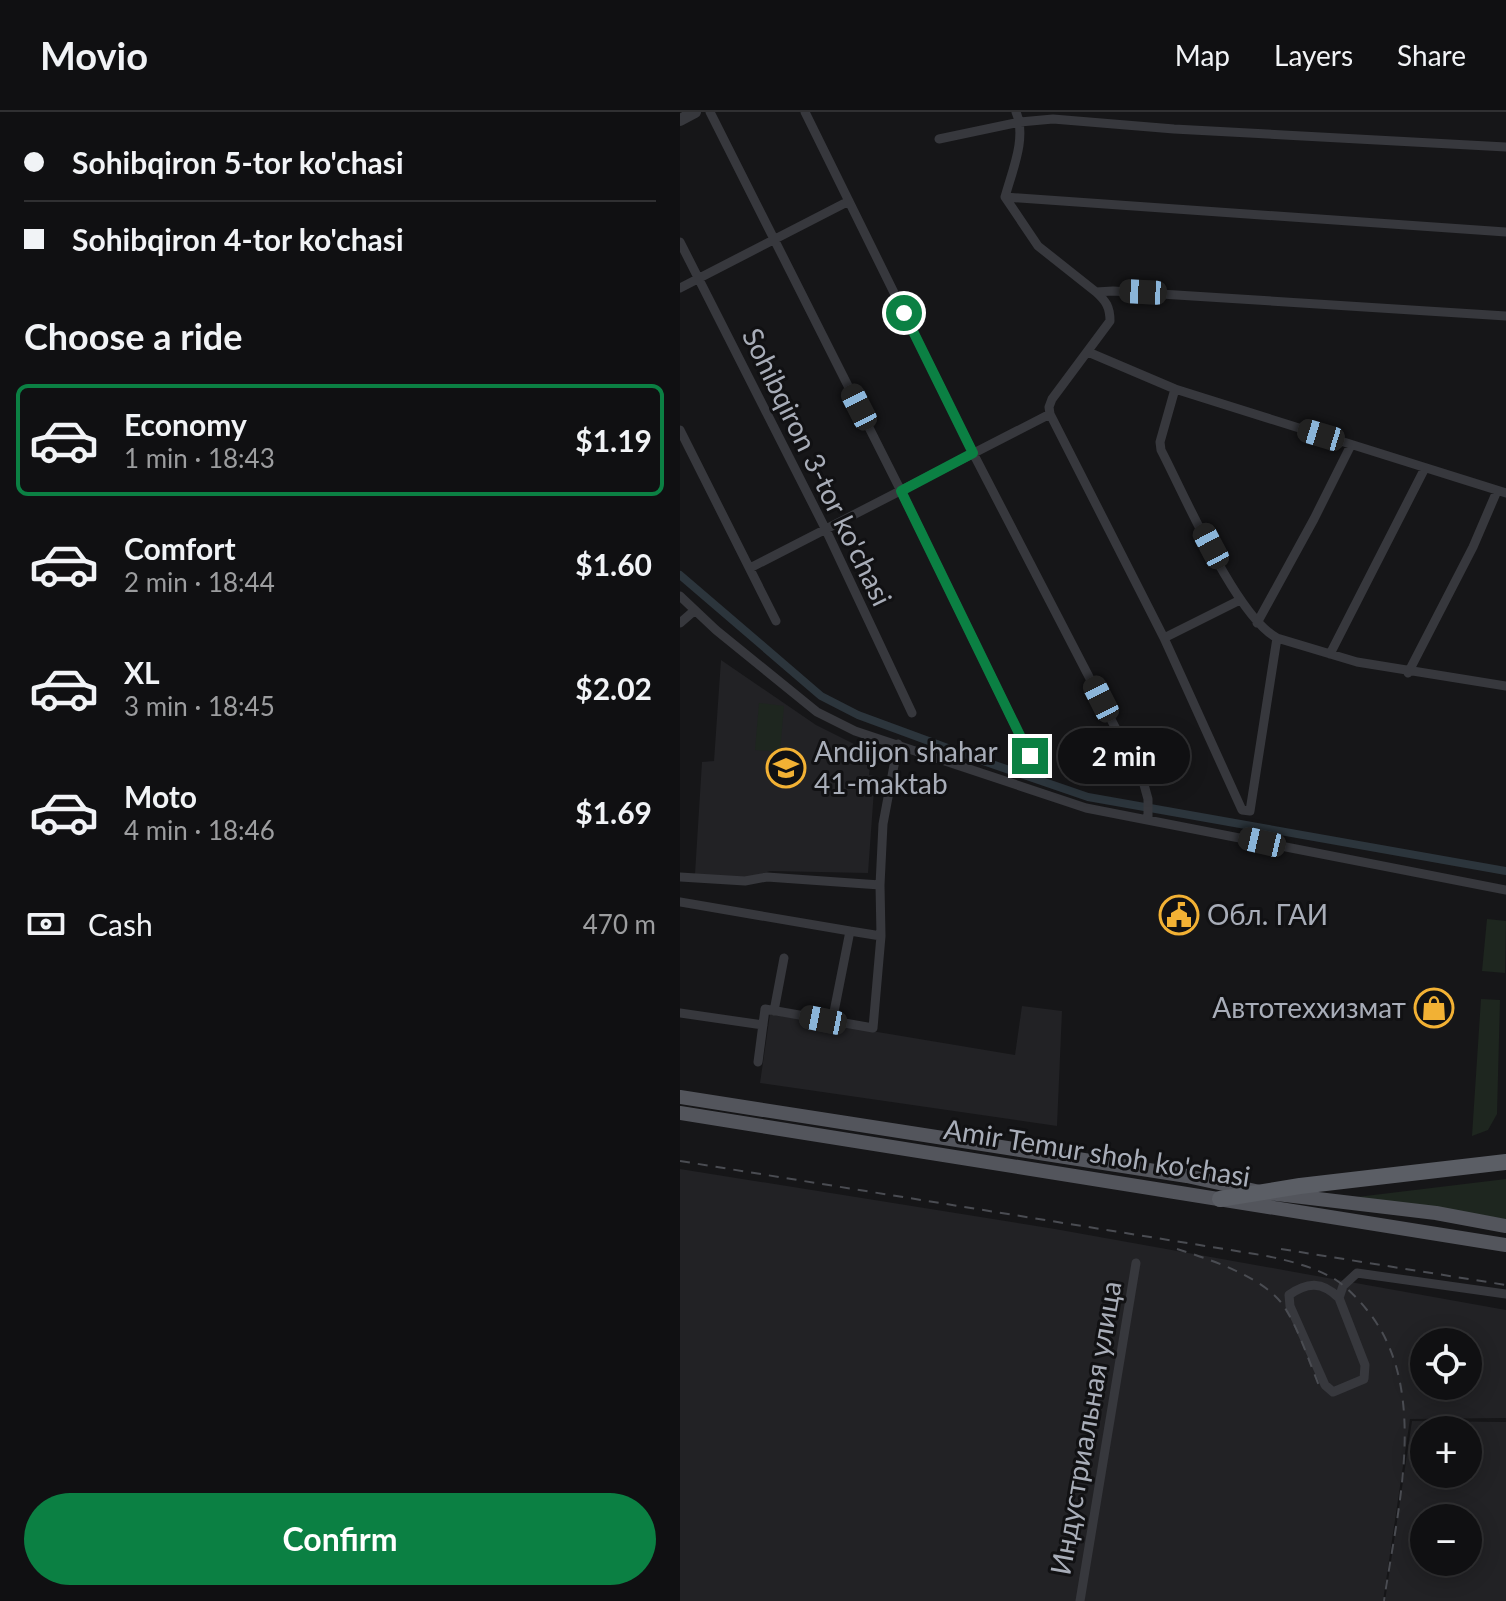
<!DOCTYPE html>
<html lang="en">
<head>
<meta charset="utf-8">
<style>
	body { margin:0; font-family:Lato,sans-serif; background:#19191b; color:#f1f3f6; height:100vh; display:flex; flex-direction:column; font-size:30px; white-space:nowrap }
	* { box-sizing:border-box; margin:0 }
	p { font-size:26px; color:#9c9d9f }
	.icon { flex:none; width:44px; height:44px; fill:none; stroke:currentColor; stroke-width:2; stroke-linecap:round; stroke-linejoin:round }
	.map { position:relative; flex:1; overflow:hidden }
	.side { display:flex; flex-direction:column; background:#101012; width:680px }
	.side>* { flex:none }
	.hud { display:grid; align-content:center; height:176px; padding:0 24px; background:#101012 }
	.buttons { position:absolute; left:730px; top:1216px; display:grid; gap:16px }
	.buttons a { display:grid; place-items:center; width:72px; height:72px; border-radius:50%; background:#101012; box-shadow:0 4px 20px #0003,0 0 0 2px #303032; font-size:40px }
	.end { position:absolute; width:36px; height:36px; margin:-18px; border:10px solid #0b8043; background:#fff; box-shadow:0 0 0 4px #fff }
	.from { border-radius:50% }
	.bubble { position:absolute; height:56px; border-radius:28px; background:#101012; box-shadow:0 4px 20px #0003,0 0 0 2px #303032; font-size:26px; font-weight:700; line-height:56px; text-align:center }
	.car { position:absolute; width:24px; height:48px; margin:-24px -12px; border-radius:10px; box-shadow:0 0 6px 2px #0007; background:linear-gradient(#222 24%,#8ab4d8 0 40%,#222 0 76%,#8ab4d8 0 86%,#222 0) }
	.hud b { display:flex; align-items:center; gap:28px; height:76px; font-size:30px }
	.hud b+b { border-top:2px solid #303032 }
	.hud i { width:20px; height:20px; background:#f1f3f6 }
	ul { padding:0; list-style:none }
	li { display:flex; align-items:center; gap:24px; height:112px; margin:0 16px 12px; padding:0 8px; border:4px solid transparent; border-radius:12px }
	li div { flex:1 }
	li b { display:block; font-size:30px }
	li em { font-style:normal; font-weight:700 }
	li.selected { border-color:#0b8043 }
	li>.icon { width:72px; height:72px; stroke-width:1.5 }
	h2 { padding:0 24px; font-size:36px; line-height:96px }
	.pay { display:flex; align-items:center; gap:20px; height:88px; padding:0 24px; font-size:30px }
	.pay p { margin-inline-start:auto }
	.cta { display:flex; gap:16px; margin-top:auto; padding:16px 24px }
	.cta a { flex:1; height:92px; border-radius:48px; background:#0b8043; color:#fff; font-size:32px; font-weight:700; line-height:92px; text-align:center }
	header { display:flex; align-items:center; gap:48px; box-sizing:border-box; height:112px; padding:0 40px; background:#101012; border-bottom:2px solid #303032 }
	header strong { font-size:38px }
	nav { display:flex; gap:44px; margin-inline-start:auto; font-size:28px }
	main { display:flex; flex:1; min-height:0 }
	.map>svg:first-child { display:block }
</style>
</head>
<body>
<header>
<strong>Movio</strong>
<nav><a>Map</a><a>Layers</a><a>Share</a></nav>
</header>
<main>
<section class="side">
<div class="hud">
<b><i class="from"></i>Sohibqiron 5-tor ko'chasi</b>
<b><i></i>Sohibqiron 4-tor ko'chasi</b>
</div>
<h2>Choose a ride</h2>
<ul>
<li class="selected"><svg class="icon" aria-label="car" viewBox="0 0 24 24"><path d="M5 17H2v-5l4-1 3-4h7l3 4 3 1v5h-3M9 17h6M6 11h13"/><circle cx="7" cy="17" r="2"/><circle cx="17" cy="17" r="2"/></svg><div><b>Economy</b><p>1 min · 18:43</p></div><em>$1.19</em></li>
<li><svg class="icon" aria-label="car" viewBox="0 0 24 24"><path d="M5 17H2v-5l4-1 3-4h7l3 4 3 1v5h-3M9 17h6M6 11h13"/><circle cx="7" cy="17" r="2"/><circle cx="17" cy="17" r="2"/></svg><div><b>Comfort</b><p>2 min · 18:44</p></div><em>$1.60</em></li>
<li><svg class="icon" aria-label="car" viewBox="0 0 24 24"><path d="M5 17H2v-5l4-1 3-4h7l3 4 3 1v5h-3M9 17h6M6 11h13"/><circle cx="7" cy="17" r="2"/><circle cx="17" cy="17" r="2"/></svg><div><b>XL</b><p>3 min · 18:45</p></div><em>$2.02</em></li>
<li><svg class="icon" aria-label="car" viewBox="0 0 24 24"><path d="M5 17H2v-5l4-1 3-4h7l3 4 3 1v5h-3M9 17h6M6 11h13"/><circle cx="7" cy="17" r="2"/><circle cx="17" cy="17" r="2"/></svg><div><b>Moto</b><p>4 min · 18:46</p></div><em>$1.69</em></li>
</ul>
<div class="pay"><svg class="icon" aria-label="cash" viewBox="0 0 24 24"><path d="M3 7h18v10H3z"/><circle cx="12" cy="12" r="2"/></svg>Cash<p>470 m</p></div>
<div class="cta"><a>Confirm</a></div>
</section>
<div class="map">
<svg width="826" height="1489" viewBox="0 0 826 1489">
	<rect width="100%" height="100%" fill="#161618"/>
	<path fill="#222225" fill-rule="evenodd" d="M41,548L136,613L192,641L189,663L195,664L188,761L90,759L68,766L15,762L22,650L34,649Z
		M342,894L382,899L377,1014L80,971L90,902L335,943Z
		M0,1057L375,1117L826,1198V1306L730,1307L703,1489H0ZM744,1230H788V1274H744Z
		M732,1309L826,1310V1489H705ZM744,1318H788V1362H744ZM744,1406H788V1450H744Z"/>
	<path fill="#1e261f" d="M79,591L104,594L100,640L75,638Z
		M807,807L826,809L825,861L802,859Z
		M801,887L820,888L817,1002L808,1018L792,1024Z
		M826,1067V1107L677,1085Z"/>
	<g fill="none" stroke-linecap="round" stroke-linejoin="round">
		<path stroke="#2c353c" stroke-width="8" d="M0,463L141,584L178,603L303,649L408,685L826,759"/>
		<path stroke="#37383d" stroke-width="9" d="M30,0L221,379L350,644
			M125,0L293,341L463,669L468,687V708
			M336,0C347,26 332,59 325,85L358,134L416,180C426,189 430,195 430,209L372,287L369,295L370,302L484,526L562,698L570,699L597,526
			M259,27L340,10L373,7L494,17L826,35
			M325,85L826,120
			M0,130L146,418L232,601
			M0,176L169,89
			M416,180L433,179L826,204
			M408,240L495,277L826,381
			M495,277L480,330L481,338C504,382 556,504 597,526L677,550L826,574
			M0,318L96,509
			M70,456L370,302
			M0,484L36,518L137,600L175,619L406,696L826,778
			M0,511L15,498
			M577,511L634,407L671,333
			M484,526L560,488
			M650,542L745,356
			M728,561L793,435L817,379
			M0,765L65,769L87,765L200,773L201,824L193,916L85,897L78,950
			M200,773L203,712L218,632
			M0,790L170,819
			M94,899L104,846
			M0,901L83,913
			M152,910L170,819L201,824
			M659,1186C642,1169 627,1170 609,1183L610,1194L645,1273L653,1280L684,1267L685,1253L659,1186L663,1174L677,1161L826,1182
			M400,1489L456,1151"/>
		<path stroke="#37383d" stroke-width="12" d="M0,8L15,0"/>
		<path stroke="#53555c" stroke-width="14" d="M0,985L507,1064L580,1080L756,1101L826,1114
			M0,1001L826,1133"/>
		<path stroke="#5b5e65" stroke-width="16" d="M540,1087L620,1074L826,1050"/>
		<path stroke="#4a4c52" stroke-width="2" stroke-dasharray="10 8" stroke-linecap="butt" d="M0,1049L575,1142C603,1147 631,1153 656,1168C668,1176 678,1187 687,1198C751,1276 717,1398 704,1489
			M497,1137C529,1147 587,1166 605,1196C620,1220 629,1250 640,1276
			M601,1137L826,1173"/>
	</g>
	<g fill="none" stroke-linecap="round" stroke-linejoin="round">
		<path stroke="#0b8043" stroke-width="10" d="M224,201L293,341L221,379L350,644"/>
	</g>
	<defs>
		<g id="school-ring" transform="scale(2)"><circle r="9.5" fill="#111113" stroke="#f2b134" stroke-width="1.5"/><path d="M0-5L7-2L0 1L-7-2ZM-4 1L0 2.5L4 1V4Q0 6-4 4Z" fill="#f2b134"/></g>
		<g id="civic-ring" transform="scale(2)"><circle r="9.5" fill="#111113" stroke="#f2b134" stroke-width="1.5"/><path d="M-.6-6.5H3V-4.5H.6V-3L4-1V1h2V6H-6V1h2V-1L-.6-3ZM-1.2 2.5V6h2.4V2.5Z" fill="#f2b134"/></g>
		<g id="shop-ring" transform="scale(2)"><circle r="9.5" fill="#111113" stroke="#f2b134" stroke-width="1.5"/><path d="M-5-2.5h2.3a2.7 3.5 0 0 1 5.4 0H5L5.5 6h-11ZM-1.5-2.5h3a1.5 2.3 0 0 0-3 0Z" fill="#f2b134"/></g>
	</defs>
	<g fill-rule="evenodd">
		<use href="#school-ring" x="106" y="656"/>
		<use href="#civic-ring" x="499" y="803"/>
		<use href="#shop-ring" x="754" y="896"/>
	</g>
	<g text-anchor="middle" stroke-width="6" stroke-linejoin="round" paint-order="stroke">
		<g font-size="28" fill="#a8adb8" stroke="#111113">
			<text transform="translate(137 355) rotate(64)" y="10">Sohibqiron 3-tor ko'chasi</text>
			<text transform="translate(417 1041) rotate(9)" y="10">Amir Temur shoh ko'chasi</text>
			<text transform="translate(406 1316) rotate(-80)" y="10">Индустриальная улица</text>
		</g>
		<g font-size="28" fill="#a8adb8" stroke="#111113" text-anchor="start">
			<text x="134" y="650">Andijon shahar<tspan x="134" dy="32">41-maktab</tspan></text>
			<text x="527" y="813">Обл. ГАИ</text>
			<text x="726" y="906" text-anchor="end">Автотеххизмат</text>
		</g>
	</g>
</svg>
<div class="buttons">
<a><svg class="icon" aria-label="locate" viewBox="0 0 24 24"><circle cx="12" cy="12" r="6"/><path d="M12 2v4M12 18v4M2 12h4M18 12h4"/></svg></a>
<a>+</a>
<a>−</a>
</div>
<i class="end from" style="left:224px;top:201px"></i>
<i class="end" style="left:350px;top:644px"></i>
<div class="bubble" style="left:378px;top:616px;width:132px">2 min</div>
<i class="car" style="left:463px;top:180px;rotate:273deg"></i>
<i class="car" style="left:179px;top:295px;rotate:333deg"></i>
<i class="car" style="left:641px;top:323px;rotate:287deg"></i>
<i class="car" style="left:531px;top:434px;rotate:332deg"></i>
<i class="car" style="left:421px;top:587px;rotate:333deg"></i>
<i class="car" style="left:582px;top:730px;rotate:283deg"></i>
<i class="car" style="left:143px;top:908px;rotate:281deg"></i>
</div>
</main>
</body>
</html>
